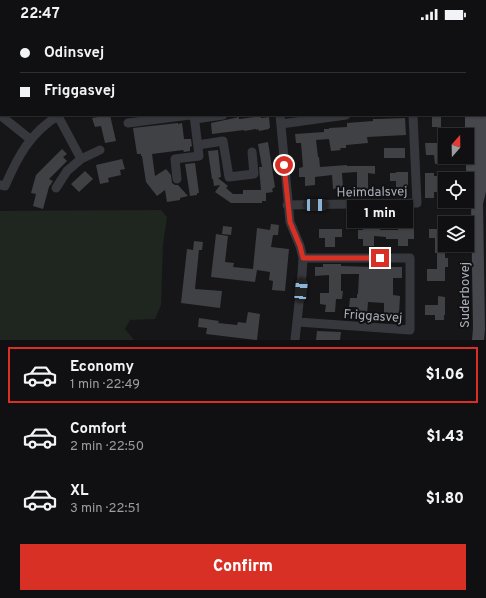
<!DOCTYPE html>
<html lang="en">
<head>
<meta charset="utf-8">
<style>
	body { margin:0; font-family:Overpass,sans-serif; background:#19191b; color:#f1f3f6; height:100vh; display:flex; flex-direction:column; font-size:15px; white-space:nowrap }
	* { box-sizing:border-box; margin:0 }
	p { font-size:13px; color:#9c9d9f }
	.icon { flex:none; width:22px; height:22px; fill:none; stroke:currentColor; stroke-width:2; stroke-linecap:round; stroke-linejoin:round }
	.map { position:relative; height:312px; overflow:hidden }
	.details { display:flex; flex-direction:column; background:#101012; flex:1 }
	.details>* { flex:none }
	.top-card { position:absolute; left:0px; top:0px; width:486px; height:88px; box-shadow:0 1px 3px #0004,0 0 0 1px #303032; display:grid; align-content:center; height:88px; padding:0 20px; background:#101012 }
	.needle { width:26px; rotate:20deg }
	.tools { position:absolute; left:438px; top:100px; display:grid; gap:8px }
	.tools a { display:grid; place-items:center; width:36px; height:36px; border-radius:0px; background:#101012; box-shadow:0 1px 3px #0004,0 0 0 1px #303032; font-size:20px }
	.end { position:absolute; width:18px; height:18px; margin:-9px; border:5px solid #d93025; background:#fff; box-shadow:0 0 0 2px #fff }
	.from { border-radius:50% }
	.bubble { position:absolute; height:28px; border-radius:0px; background:#101012; box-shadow:0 1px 3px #0004,0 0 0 1px #303032; font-size:13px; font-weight:800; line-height:28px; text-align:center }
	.car { position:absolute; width:12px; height:24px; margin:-12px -6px; border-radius:5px; box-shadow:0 0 3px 1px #0007; background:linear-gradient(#222 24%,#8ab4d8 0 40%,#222 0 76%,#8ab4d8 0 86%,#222 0) }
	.top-card b { display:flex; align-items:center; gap:14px; height:38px; font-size:15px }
	.top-card b+b { border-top:1px solid #303032 }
	.top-card i { width:10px; height:10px; background:#f1f3f6 }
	ul { padding:7px 0 0; list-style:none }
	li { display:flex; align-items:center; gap:12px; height:56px; margin:0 8px 6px; padding:0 12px; border:2px solid transparent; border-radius:0px }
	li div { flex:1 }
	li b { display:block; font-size:15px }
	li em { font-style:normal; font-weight:800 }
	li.active { border-color:#d93025 }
	li>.icon { width:36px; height:36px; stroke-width:1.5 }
	.cta { display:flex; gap:8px; margin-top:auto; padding:8px 20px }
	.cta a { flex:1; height:46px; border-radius:0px; background:#d93025; color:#fff; font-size:16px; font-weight:800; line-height:46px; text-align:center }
	.status { display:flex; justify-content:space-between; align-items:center; height:28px; padding:0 20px; background:#101012; direction:ltr }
	.status svg { height:11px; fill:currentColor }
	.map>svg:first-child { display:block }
</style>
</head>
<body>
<div class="status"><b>22:47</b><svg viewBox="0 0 49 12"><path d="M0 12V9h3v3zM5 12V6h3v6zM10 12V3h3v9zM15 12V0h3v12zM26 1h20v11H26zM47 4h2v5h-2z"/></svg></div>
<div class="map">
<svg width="486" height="312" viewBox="0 0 486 312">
	<rect width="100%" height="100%" fill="#161618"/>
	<path fill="#1e261f" d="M161,182L167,189L163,217L161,277L155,291L130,292L125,301L134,312H0V183Z"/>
	<path fill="#404145" d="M98,87H110L116,113L105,115L101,98L95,99L92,90L98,89Z
		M432,87H441V99H432Z
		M261,88V90L269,89L270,100H269V101L259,103L258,101L256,102V101L244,103V102L212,106L211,95L239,89V91Z
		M405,90L406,107L367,109L368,115L346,117V120H340L341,122L331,123L329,111L316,112L318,129H319L320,139L347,137V138H375V146L368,145V161H357V144L342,145L343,160L333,161L332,147L315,149V157L305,158V149H299V140L303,139L301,115H296L295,106L324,104V101H329V100L347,99V95L373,93V91H377Z
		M178,95V96L182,95L184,111H191L192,118L190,119V123L184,124L183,122L152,126L155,148L166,141L171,147L172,155L175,157H178L188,168L180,170V172L167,174L165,162L157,168L146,154L142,128H141V126H137L133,100Z
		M437,109H445V119L444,120V135L435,136L434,127H426L425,115H437Z
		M268,114L275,159L272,161L273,164L266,165V173H262V175H231L215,164L220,157L214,158L213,151H212L208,123L218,122L221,149L218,150L228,158L226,160L233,166H243V162H261L259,139H262L258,116Z
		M384,120H405V130H384Z
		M62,121L67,126L63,129L67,133L49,151L53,153L49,159L43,181L33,178L36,166L31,165L36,147Z
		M122,131L125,141L120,142L121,147L108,150L109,154L100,156L96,137Z
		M195,135L199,165H197V167L190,168L185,136Z
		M85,143L93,151L79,164L71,156Z
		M396,144H408V164H396V153H390V145H396Z
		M425,145H434V148H444L443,164H434V170H425Z
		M271,196L279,197L278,207H273L271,219L289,221L285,263L272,262L273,253L269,252L270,244L257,242L255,254L211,249L216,206L228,208L225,234L234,235L233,239L253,241L257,200L270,202Z
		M223,198L232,199L231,207L222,206Z
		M372,198H380V202H398V201H407V199H414V211H408V218H398V211H386V209L374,208V218H363V211H358V202H363V201H372Z
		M319,201H342V209H335V219H325V210H319Z
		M429,201H445V230H448V239H445V253H427V241H437V225H435V210H429Z
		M194,213L203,214L202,222H199L195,261L222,263L220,280L181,275L187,221L193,222Z
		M323,236H341V238L373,239H402V250H393V267L400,268L399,286H396V291H384V275L368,274L367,287H356L357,279H349L350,270H357V266H358L359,246H341V263H343L342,271H336L335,284H325L326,277L320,276V265H329V247L315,248V239H323Z
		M438,268L445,269V287H444V292H435V287H425V277H438Z
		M248,284L260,286L257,312L206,306L207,300L198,299L199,290L219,293L218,295L237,297L238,294L246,295Z
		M317,303L341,304L340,312H316Z"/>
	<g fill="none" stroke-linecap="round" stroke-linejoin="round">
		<path stroke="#37383d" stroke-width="9" d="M57,0V1
			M155,0V1
			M190,0V1
			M228,0V1
			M268,0V1
			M0,87L30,111
			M280,87L290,194L300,218L303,230L302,247L295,312
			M58,88L81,131
			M195,91L223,87
			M128,95L190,87
			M281,96L346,87
			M198,117L223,113L229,149L254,146L252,124
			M177,151L175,131L199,128L194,87
			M0,157L5,158C18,128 30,105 59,87
			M56,160L67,143L81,131L100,122
			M287,177L417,175L413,87
			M298,294L410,302V230H303"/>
		<path stroke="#45474d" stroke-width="12" d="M471,0V1
			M483,0V1
			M485,21H486
			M485,32H486
			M471,87V120L473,158
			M478,312L479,301L477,175L480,163L482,87"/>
	</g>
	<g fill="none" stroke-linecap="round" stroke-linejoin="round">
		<path stroke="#d93025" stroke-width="5" d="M284,137L290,194L300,218L303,230H380"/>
	</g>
	<g text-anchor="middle" stroke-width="4" stroke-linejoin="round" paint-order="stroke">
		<g font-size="13" fill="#a8adb8" stroke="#111113">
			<text transform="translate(372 163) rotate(-1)" y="5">Heimdalsvej</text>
			<text transform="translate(464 267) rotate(-90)" y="5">Suderbovej</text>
			<text transform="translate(373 287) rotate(4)" y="5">Friggasvej</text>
		</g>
	</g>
</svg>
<div class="tools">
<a><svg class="needle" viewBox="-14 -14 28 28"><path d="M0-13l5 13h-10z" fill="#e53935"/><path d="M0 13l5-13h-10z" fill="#9c9d9f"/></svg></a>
<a><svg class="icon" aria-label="locate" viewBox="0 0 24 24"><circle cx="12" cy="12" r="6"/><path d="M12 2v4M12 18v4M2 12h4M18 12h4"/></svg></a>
<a><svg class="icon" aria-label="layers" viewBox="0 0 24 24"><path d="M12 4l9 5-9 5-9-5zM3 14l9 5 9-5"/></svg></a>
</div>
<i class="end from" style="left:284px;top:137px"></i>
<i class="end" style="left:380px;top:230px"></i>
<div class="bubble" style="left:347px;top:172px;width:66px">1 min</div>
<i class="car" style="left:316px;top:177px;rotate:89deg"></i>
<i class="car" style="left:301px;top:262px;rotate:6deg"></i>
<div class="top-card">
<b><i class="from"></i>Odinsvej</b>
<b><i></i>Friggasvej</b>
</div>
</div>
<section class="details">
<ul>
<li class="active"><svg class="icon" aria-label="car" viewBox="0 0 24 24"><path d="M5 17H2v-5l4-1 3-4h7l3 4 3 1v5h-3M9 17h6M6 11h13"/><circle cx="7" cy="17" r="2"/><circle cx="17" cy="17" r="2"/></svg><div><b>Economy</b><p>1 min · 22:49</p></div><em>$1.06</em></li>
<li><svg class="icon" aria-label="car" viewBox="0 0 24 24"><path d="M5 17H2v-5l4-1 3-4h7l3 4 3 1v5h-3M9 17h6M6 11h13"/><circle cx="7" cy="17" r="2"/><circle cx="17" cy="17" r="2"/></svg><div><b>Comfort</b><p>2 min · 22:50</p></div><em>$1.43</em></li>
<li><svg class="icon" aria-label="car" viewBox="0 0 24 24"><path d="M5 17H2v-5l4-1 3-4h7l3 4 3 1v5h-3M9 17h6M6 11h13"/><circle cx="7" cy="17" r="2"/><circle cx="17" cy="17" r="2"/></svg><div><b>XL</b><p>3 min · 22:51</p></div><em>$1.80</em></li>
</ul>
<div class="cta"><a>Confirm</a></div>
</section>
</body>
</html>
